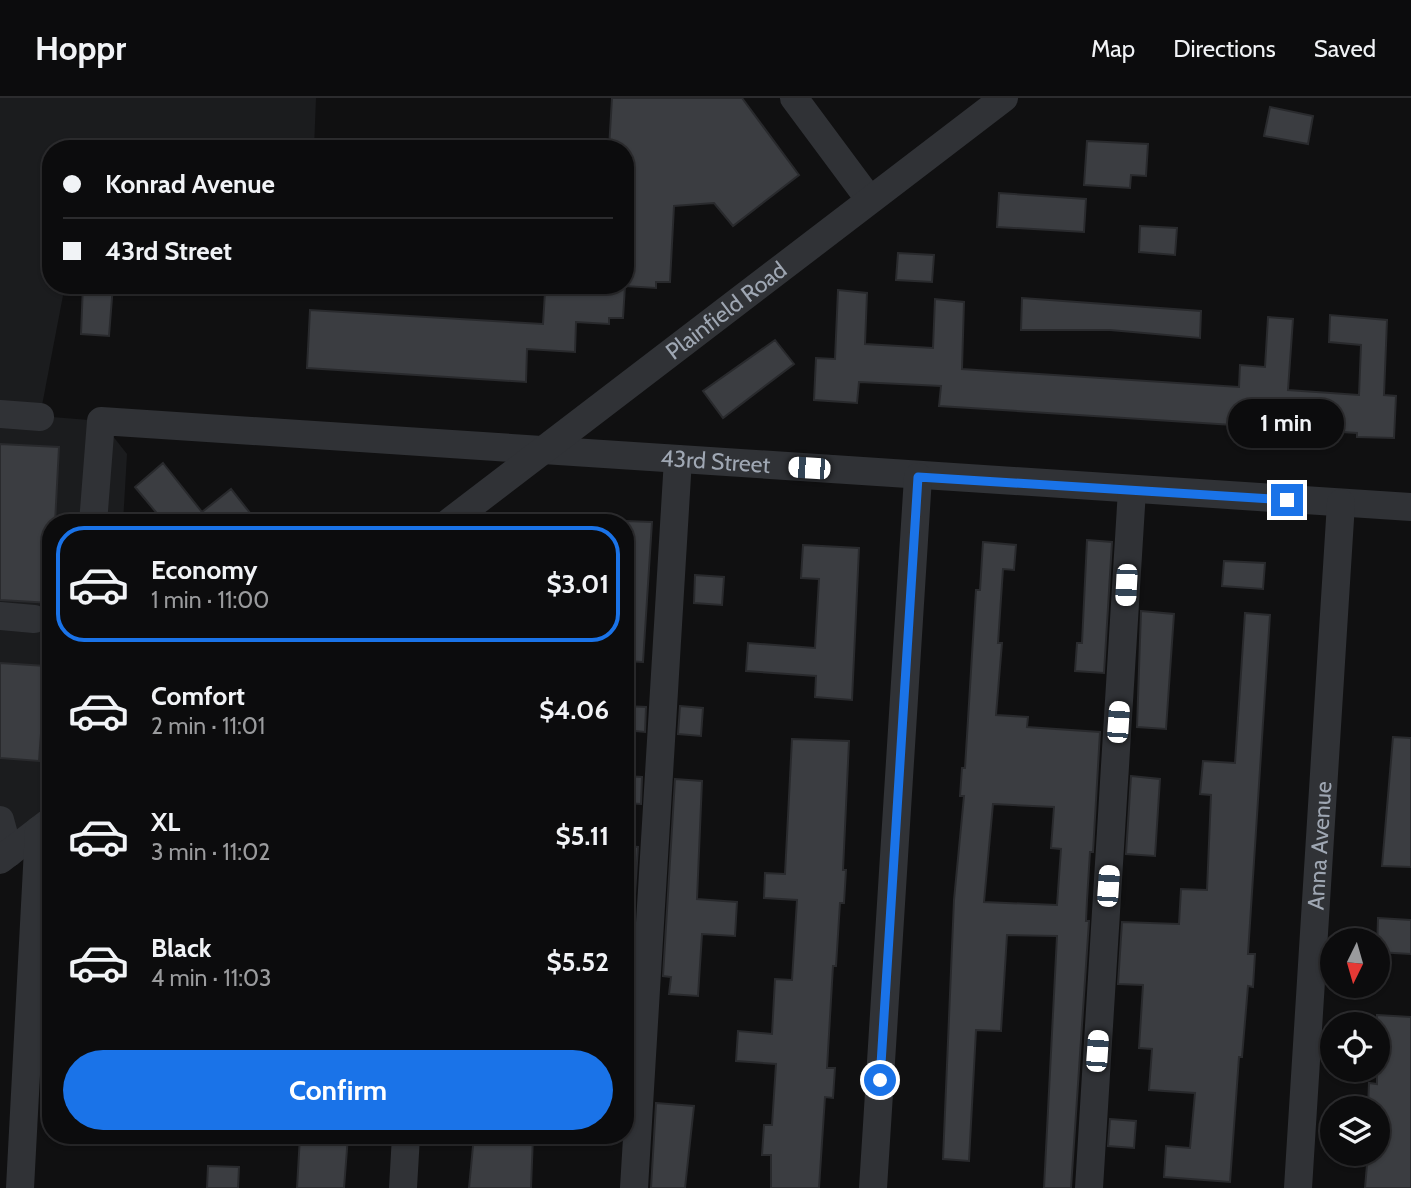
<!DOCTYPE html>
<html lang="en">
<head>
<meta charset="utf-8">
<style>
	body { margin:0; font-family:Cabin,sans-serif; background:#1a1a1b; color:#f1f3f6; height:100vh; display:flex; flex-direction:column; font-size:26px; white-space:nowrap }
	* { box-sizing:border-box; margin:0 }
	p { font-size:23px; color:#9a9b9d }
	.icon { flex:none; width:38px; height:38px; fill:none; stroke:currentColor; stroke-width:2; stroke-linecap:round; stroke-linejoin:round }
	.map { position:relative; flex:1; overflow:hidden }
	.sheet { position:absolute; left:42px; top:416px; width:592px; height:630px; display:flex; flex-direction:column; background:#0c0c0d; border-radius:28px; box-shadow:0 2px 5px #0004,0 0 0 2px #2c2c2e }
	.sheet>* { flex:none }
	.top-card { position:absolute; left:42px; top:42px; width:592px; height:154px; border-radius:28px; box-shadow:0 2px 5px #0004,0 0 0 2px #2c2c2e; display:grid; align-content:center; height:154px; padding:0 21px; background:#0c0c0d }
	.needle { width:46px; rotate:185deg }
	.controls { position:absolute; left:1320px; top:830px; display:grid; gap:14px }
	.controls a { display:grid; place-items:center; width:70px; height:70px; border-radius:50%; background:#0c0c0d; box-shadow:0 2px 5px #0004,0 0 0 2px #2c2c2e; font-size:35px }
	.end { position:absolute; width:32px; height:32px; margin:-16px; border:9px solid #1a73e8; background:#fff; box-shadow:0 0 0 4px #fff }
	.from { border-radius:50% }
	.bubble { position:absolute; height:49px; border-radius:24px; background:#0c0c0d; box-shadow:0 2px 5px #0004,0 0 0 2px #2c2c2e; font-size:23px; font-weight:700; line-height:49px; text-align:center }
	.car { position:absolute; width:21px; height:42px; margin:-21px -10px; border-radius:9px; box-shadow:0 0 5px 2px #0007; background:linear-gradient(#fff 24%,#345 0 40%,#fff 0 76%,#345 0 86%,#fff 0) }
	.top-card b { display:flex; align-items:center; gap:24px; height:66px; font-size:26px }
	.top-card b+b { border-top:2px solid #2c2c2e }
	.top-card i { width:18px; height:18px; background:#f1f3f6 }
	ul { padding:12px 0 0; list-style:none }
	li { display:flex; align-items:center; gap:21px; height:116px; margin:0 14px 10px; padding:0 7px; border:4px solid transparent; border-radius:28px }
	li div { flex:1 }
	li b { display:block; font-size:26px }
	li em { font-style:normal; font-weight:700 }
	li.selected { border-color:#1a73e8 }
	li>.icon { width:63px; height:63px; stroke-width:1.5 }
	.primary-button { display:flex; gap:14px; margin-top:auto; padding:14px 21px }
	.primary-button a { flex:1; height:80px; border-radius:42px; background:#1a73e8; color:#fff; font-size:28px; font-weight:700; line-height:80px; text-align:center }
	header { display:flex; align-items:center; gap:42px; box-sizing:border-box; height:98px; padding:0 35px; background:#0c0c0d; border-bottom:2px solid #2c2c2e }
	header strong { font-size:33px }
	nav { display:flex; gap:38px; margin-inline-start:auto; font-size:24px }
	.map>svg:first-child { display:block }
</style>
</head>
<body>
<header>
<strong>Hoppr</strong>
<nav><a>Map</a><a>Directions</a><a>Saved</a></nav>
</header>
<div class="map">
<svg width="1411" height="1090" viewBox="0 0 1411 1090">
	<rect width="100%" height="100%" fill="#101011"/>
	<path fill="#1b1c1e" d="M0,0H316L314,51H51V187H65L40,318L101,323L127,356L123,425H51V900L30,898L38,733L0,762Z"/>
	<path fill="#3b3d41" stroke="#292a2d" stroke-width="2" fill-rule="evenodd" d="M612,0H742L799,77L733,128L714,105L674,108L670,184H656V190L625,188L623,220H609V226L576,224L575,254L527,251L526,284L307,270L310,212L543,226L545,194L591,196V187H625V51H609Z
		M1270,9L1313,18L1308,46L1264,38Z
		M1087,43L1148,46L1146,78L1131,77L1130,90L1084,87Z
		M999,95L1086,101L1084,134L997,129Z
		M1140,128L1177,130L1175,157L1139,154Z
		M898,155L934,157L932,184L896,182Z
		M83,187H113L109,238L81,236Z
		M838,192L867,195L865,246L933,250L935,201L964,204L962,271L1239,289L1240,267L1265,269L1268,219L1293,221L1288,292L1359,297L1361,247L1329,244L1330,217L1387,222L1384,297L1396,298L1394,340L1357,339V335L939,308L941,288L859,284L857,305L814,302L816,260L835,261Z
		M1022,200L1201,213L1200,240L1110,232H1021Z
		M775,242L794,266L723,320L703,293Z
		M0,346L59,349L55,425H51V505L0,502Z
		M163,365L202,414L231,391L258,425H165L135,389Z
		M625,423L652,424L643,564L625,563Z
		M1087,442L1112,444L1104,575L1075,573L1077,545H1082Z
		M983,444L1016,447L1014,472L1003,471L998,545H1002L996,617L1028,619L1027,629L1100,634L1093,754H1090L1087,802L1086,823H1089L1071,1090H1044L1057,838L1007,837L1001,933L976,932L969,1063L943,1061L954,802L964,698H960L962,670H965L976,492H980ZM993,706L1054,709L1051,750L1061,751L1057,807L984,804Z
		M803,447L859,450L852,602L815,599L816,578L746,573L748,545L815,550L819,481L801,480Z
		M1224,463L1265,465L1263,491L1222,488Z
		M695,477L724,479L722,507L694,505Z
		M1141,513L1174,516L1166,631L1137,629Z
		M1245,515L1270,517L1248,856H1255L1253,889L1248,888L1242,959H1239L1230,1084L1164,1079L1166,1048L1190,1050L1195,995L1149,992L1152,951L1139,950L1143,887L1118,886L1122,824L1179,826L1181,791L1207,792L1211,697L1200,696L1203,663L1235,665Z
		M0,565L46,568L39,663L0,660Z
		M625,608L646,609L645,634L625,632Z
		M680,608L703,610L701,638L678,636Z
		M1393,639L1411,640V769L1382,768Z
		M792,641L849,643L843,772H846L844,805H840L836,868H833L827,970H835L833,1000L825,999L819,1090H771V1057H762L764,1027H772L776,966L736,963L738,933L772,936L775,881L792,882L797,802L764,800L765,775L785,776Z
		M625,678L642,679L641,706L625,705Z
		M1131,678L1160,681L1155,758L1126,756Z
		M675,681L702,683L697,801L737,804L735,838L702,836L698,898L669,896L671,879L663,878Z
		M625,748L638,749L630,876L625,875Z
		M1378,820L1411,822V856L1377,854Z
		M1377,917L1411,919V1090H1365L1368,1055H1377V1010H1368L1369,985L1377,986Z
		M656,1005L694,1008L685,1090H651Z
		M1110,1021L1136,1023L1134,1050L1108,1048Z
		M300,1038H348L344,1090H297Z
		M474,1038H533L531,1090H469Z
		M208,1068L239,1069L238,1090H207Z"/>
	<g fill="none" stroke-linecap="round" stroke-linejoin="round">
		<g stroke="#303236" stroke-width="28">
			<path d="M794,0L869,101"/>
			<path d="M0,316L40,319"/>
			<path id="s1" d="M93,425L101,323L1411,409"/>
			<path id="s2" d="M448,425L1004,0"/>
			<path d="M0,518L34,521"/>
			<path d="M0,722L9,755"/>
			<path d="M0,762L48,725"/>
			<path d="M20,1090L39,732"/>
			<path d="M403,1090L406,1038"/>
			<path d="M634,1090L678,361"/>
			<path d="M873,1090L918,379"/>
			<path d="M1089,1090L1132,392"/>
			<path id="s3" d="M1298,1090L1341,405"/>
		</g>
	</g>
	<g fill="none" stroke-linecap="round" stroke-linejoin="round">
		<path stroke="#1a73e8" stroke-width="9" d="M880,982L918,379L1287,402"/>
	</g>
	<g text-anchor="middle" stroke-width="7" stroke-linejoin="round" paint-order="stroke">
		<g font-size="23" fill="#9fa7b3" stroke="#0b0b0c">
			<text dy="8" stroke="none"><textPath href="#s2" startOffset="350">Plainfield Road</textPath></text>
			<text dy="8" stroke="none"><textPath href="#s1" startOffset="718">43rd Street</textPath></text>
			<text dy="8" stroke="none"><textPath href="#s3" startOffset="343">Anna Avenue</textPath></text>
		</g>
	</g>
</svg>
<div class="controls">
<a><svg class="needle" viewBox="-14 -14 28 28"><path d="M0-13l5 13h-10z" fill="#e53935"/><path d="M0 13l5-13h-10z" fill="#9a9b9d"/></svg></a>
<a><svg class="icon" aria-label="locate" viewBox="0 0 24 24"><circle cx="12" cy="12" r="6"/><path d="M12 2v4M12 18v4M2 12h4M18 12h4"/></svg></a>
<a><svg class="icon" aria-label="layers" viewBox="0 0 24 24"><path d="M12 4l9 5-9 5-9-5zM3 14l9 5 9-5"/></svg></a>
</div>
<i class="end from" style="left:880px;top:982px"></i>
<i class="end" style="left:1287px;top:402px"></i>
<div class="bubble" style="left:1228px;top:301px;width:116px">1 min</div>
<i class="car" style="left:809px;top:370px;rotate:274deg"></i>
<i class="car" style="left:1126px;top:487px;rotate:183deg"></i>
<i class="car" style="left:1118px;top:624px;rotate:4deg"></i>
<i class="car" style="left:1108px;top:788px;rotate:4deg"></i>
<i class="car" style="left:1097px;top:953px;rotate:4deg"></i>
<div class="top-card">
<b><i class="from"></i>Konrad Avenue</b>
<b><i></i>43rd Street</b>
</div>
<section class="sheet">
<ul>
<li class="selected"><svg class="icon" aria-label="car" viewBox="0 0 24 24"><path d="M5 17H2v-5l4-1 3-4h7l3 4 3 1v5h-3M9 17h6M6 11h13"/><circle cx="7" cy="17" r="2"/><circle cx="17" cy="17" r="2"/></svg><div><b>Economy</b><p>1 min · 11:00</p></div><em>$3.01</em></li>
<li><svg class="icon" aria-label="car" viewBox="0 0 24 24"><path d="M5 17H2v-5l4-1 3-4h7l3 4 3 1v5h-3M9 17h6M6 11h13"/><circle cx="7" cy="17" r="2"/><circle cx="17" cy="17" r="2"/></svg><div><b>Comfort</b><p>2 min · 11:01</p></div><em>$4.06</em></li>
<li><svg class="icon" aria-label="car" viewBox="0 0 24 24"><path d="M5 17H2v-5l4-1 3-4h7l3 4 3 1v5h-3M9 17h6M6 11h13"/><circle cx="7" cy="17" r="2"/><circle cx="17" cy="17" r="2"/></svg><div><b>XL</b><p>3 min · 11:02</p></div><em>$5.11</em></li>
<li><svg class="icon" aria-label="car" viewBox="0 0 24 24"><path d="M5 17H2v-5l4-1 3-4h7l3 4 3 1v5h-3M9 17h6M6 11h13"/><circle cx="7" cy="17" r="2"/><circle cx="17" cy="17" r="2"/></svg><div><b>Black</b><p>4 min · 11:03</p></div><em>$5.52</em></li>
</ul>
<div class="primary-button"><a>Confirm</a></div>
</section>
</div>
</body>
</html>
